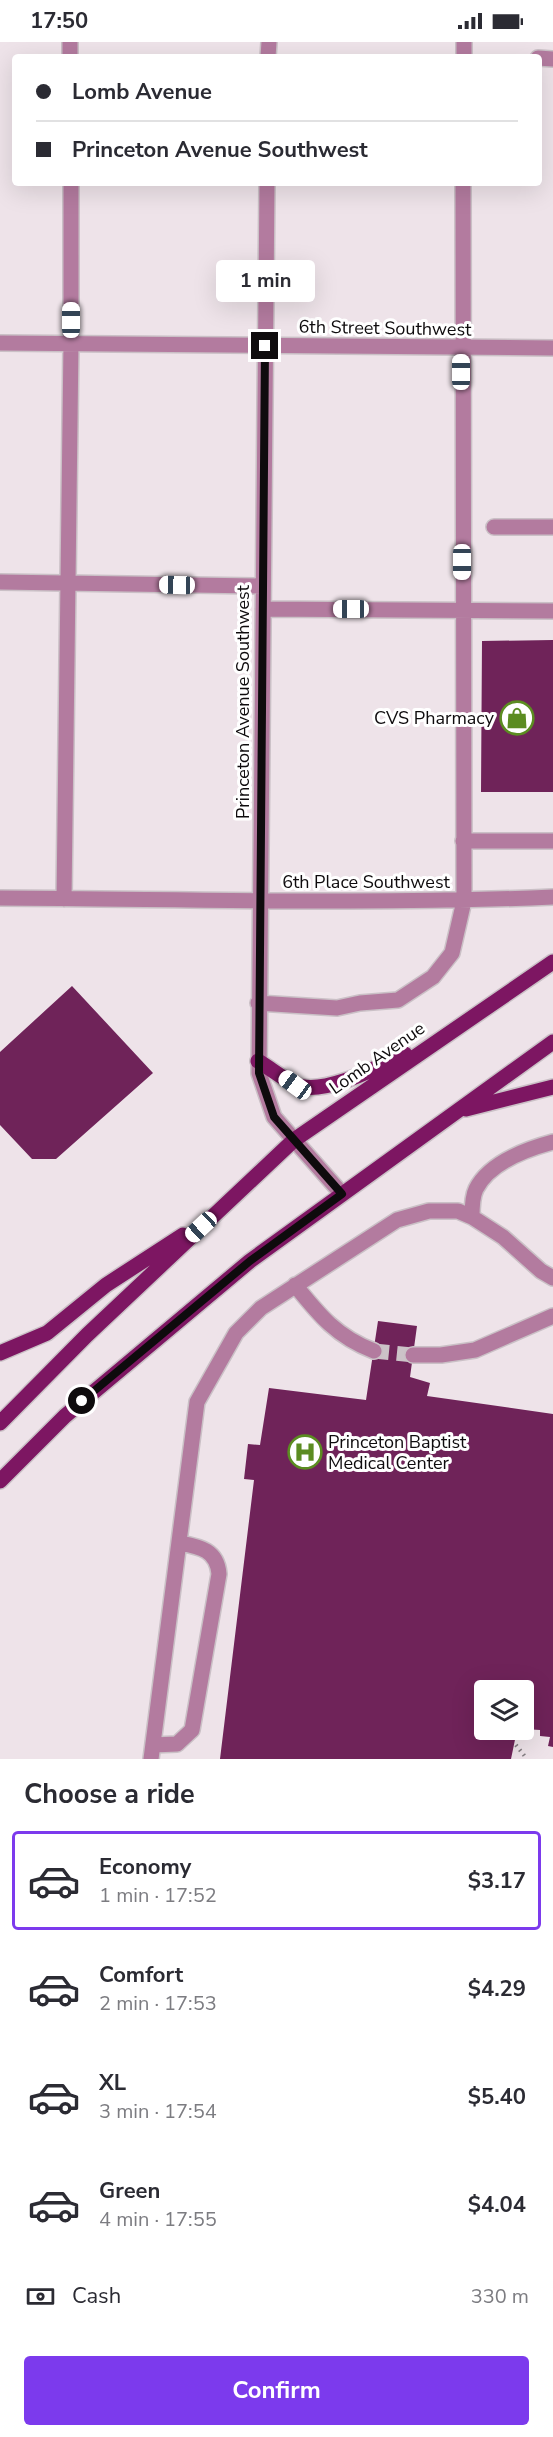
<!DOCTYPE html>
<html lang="en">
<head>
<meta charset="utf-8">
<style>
	body { margin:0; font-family:"Nunito Sans",sans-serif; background:#f2f2f3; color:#2b2b33; height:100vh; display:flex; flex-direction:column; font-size:22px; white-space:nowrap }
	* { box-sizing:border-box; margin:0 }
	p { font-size:20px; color:#7c7c81 }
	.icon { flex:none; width:33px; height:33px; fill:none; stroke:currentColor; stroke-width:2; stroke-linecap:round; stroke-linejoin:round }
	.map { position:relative; height:1717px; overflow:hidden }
	.side { display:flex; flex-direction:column; background:#fff; flex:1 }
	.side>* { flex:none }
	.guide { position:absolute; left:12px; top:12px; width:530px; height:132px; border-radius:6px; box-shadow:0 6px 24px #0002; display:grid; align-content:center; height:132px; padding:0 24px; background:#fff }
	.buttons { position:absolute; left:474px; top:1638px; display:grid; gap:12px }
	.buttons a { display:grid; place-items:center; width:60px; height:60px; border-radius:6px; background:#fff; box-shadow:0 6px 24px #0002; font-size:30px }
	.end { position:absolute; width:27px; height:27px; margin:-14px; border:8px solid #0e0b0d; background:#fff; box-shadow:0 0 0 3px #fff }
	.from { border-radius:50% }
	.bubble { position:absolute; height:42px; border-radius:6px; background:#fff; box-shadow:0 6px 24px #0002; font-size:20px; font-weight:700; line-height:42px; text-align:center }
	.car { position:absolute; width:18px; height:36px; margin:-18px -9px; border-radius:8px; box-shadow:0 0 4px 2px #0007; background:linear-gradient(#fff 24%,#345 0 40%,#fff 0 76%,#345 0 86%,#fff 0) }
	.guide b { display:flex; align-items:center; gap:21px; height:57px; font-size:22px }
	.guide b+b { border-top:2px solid #e1e1e2 }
	.guide i { width:15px; height:15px; background:#2b2b33 }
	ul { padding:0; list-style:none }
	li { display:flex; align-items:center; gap:18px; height:99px; margin:0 12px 9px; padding:0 12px; border:3px solid transparent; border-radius:6px }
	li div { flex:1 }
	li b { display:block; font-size:22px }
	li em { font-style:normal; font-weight:700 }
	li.on { border-color:#7c3aed }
	li>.icon { width:54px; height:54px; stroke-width:1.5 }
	h2 { padding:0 24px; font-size:27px; line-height:72px }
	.pay { display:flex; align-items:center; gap:15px; height:66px; padding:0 24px; font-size:22px }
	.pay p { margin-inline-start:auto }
	.button { display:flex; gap:12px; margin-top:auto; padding:12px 24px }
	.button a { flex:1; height:69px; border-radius:6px; background:#7c3aed; color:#fff; font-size:24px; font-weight:700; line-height:69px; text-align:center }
	.status { display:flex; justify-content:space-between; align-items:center; height:42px; padding:0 30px; background:#fff; direction:ltr }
	.status svg { height:16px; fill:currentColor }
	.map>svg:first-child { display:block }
</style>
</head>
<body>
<div class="status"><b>17:50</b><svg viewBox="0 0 49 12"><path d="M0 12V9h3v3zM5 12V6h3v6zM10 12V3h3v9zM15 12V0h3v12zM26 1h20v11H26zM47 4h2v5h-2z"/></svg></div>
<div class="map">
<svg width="553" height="1717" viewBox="0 0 553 1717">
	<rect width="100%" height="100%" fill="#eee3e9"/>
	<path fill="#6f2359" d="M553,598V750H481L482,599Z
		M72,944L153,1031L56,1117H32L0,1083V1010Z
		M378,1279L417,1284L410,1335L430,1341L427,1354L553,1372V1705L548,1704L550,1695L540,1694V1688L524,1687V1648H484V1688H517L511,1717H220L254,1438L244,1437L248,1402L260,1403L269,1346L366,1358Z"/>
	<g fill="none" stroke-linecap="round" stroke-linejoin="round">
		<path stroke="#ccc3c8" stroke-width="15" stroke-dasharray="15 8" stroke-linecap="butt" d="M374,1309L413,1313"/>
		<g stroke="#cac0c6" stroke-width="18">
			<path id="minor" d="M70,0V15
				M268,15L269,0
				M464,15V0
				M538,16L553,17
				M267,141L259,1031L274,1075L342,1152
				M0,301L553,306
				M494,485H553
				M0,540L263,544
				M263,567L553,569
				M463,799H553
				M0,856C184,857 369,863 553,855
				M64,857L71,301V141
				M258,961L337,966L360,961L398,958L433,935L452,911L464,859L463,141
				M472,1175C472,1166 472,1155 476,1147C489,1121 527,1107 553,1100
				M295,1243C319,1273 337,1295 374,1309
				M413,1313H441L475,1308L553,1274
				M153,1703L177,1702L192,1688L219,1532C217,1508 200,1505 180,1501
				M151,1717L197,1360L236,1291L261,1266L397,1178L429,1169H458L472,1175L503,1195L541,1229L553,1236"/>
		</g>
		<g stroke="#cac0c6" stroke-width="18">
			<path id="major" d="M258,1019C270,1026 282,1036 294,1042C321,1056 380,1024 405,1012
				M466,1067L553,1045
				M0,1311L47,1291L106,1243L183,1193
				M0,1381L87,1293L294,1098L553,920
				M0,1439L65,1374L250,1219L553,1000"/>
		</g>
		<path stroke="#837c80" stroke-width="4" stroke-dasharray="1.5 4.5" stroke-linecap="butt" d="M516,1703L527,1717"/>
		<use href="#minor" stroke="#b37b9f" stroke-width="15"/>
		<use href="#major" stroke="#7d1662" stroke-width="15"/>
	</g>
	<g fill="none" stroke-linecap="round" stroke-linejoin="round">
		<path stroke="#0e0b0d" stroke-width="8" d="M82,1359L250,1219L342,1152L274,1075L259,1031L265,304"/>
	</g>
	<defs>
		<g id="shop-ring" transform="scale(1.725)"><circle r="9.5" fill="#fff" stroke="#5b8c21" stroke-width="1.5"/><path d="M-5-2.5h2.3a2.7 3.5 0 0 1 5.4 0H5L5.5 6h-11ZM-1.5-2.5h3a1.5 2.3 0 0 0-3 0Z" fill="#5b8c21"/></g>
		<g id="hospital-ring" transform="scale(1.725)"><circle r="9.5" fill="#fff" stroke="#5b8c21" stroke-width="1.5"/><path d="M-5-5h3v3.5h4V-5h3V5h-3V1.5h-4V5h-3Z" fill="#5b8c21"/></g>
	</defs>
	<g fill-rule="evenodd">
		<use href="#shop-ring" x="517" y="676"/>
		<use href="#hospital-ring" x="305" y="1410"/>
	</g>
	<g text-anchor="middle" stroke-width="6" stroke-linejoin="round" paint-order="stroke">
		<g font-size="18" fill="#0e0b0d" stroke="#fff">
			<text transform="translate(385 286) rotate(1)" y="6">6th Street Southwest</text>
			<text transform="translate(243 660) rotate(-90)" y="6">Princeton Avenue Southwest</text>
			<text x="366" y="846">6th Place Southwest</text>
			<text transform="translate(377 1016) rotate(-35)" y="6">Lomb Avenue</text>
		</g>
		<g font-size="18" fill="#0e0b0d" stroke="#fff" text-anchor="end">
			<text x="494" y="682">CVS Pharmacy</text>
			<text x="328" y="1406" text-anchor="start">Princeton Baptist<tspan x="328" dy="21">Medical Center</tspan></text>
		</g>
	</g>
</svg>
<div class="buttons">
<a><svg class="icon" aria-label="layers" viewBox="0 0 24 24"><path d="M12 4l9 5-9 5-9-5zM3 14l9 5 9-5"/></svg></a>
</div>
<i class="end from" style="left:82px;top:1359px"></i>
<i class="end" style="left:265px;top:304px"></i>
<div class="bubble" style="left:216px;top:218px;width:99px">1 min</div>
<i class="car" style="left:71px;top:278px;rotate:0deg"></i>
<i class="car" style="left:461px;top:330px;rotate:0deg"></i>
<i class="car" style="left:462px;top:520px;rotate:180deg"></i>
<i class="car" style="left:177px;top:543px;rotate:271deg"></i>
<i class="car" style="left:351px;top:567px;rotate:270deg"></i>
<i class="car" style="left:295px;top:1043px;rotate:306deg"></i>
<i class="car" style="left:201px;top:1185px;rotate:227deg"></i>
<div class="guide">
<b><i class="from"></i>Lomb Avenue</b>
<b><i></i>Princeton Avenue Southwest</b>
</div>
</div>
<section class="side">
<h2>Choose a ride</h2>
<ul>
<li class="on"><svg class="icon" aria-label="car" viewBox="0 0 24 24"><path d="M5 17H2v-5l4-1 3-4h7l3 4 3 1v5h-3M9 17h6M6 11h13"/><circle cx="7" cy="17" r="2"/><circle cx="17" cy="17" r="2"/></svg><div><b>Economy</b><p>1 min · 17:52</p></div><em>$3.17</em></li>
<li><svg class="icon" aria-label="car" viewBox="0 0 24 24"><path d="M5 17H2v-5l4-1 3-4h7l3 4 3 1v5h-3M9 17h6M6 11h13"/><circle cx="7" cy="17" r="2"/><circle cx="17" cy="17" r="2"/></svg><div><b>Comfort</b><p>2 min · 17:53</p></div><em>$4.29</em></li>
<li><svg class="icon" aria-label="car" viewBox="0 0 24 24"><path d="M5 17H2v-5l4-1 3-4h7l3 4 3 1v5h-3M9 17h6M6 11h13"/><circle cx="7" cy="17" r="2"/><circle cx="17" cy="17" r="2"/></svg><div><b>XL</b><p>3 min · 17:54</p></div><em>$5.40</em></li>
<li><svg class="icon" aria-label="car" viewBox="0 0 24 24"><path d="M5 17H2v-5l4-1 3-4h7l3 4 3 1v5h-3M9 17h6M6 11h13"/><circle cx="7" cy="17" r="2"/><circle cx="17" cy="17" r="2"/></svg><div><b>Green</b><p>4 min · 17:55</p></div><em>$4.04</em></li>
</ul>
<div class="pay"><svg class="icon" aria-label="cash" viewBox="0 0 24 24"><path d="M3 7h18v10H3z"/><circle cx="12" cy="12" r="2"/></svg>Cash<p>330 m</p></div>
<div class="button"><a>Confirm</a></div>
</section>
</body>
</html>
